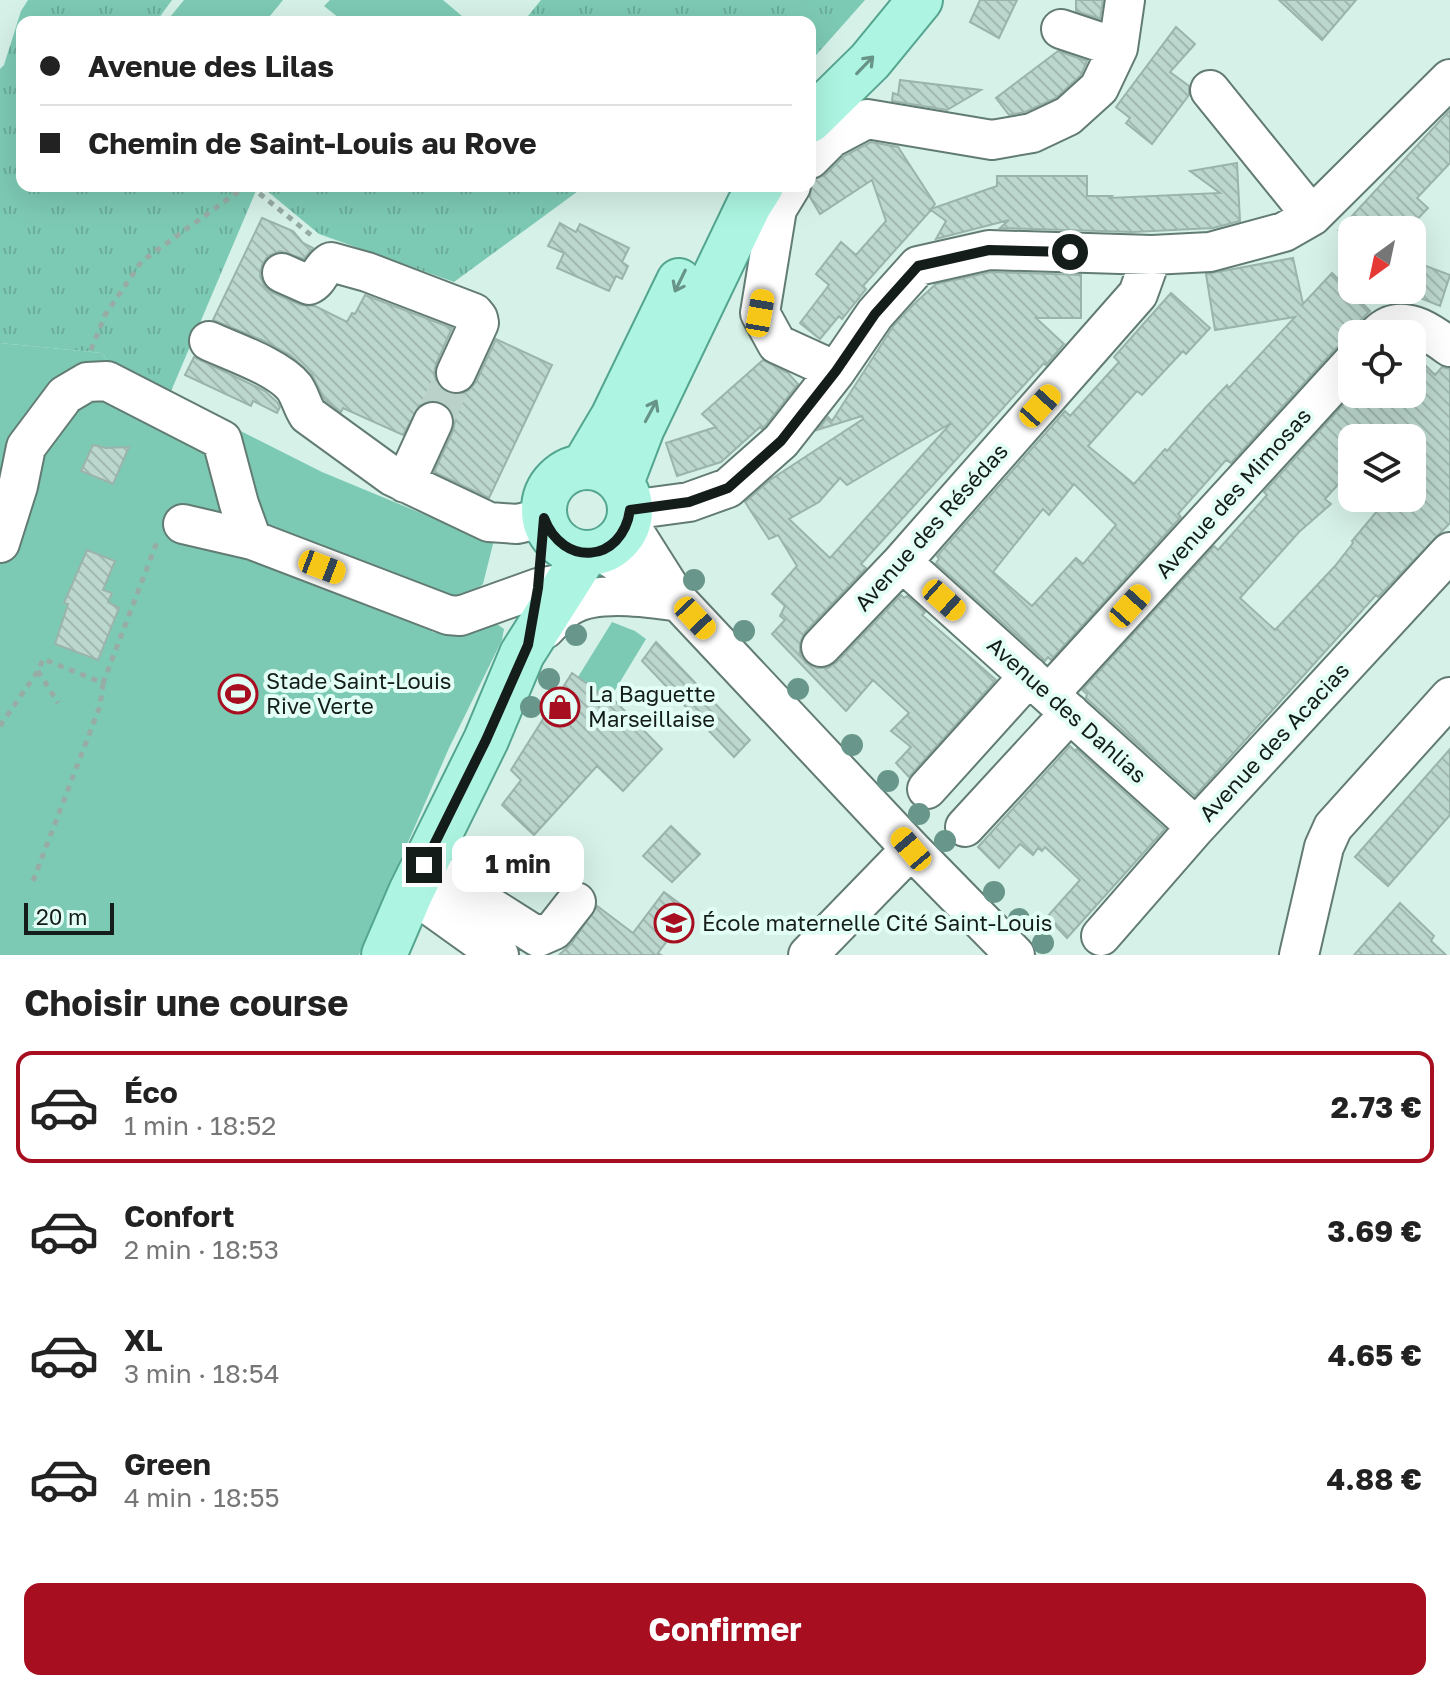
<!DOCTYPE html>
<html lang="fr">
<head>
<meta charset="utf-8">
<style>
	body { margin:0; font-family:"Golos Text",sans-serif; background:#f6f6f6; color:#222; height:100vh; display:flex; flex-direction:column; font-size:30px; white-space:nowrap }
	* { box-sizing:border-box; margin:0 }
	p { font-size:26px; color:#767676 }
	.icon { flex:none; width:44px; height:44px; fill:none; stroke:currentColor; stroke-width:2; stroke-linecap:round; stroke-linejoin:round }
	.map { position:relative; height:955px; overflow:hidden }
	.drawer { display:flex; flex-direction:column; background:#fff; flex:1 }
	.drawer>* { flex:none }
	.banner { position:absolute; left:16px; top:16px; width:800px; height:176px; border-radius:16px; box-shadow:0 8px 32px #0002; display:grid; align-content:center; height:176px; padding:0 24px; background:#fff }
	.needle { width:52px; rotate:213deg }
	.tools { position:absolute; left:1338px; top:216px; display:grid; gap:16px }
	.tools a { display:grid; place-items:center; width:88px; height:88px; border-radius:16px; background:#fff; box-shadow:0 8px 32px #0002; font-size:40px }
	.scale { position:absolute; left:24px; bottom:20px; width:90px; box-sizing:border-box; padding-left:8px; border:4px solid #141d1a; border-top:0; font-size:22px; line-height:28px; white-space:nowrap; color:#141d1a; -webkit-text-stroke:6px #e3fef5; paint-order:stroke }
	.end { position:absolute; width:36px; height:36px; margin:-18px; border:10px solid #141d1a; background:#fff; box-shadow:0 0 0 4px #fff }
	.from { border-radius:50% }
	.bubble { position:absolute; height:56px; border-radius:16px; background:#fff; box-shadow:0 8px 32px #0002; font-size:26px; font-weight:700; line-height:56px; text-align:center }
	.car { position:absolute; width:24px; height:48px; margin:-24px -12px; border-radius:10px; box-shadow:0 0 6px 2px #0007; background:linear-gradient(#f5c518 24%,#345 0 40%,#f5c518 0 76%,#345 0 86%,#f5c518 0) }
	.banner b { display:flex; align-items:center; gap:28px; height:76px; font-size:30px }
	.banner b+b { border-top:2px solid #e0e0e0 }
	.banner i { width:20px; height:20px; background:#222 }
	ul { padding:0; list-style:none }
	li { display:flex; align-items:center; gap:24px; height:112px; margin:0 16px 12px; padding:0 8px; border:4px solid transparent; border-radius:16px }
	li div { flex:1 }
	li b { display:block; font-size:30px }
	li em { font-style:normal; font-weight:700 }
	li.on { border-color:#a70f21 }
	li>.icon { width:72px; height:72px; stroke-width:1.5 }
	h2 { padding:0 24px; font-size:36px; line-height:96px }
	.cta { display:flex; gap:16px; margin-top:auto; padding:16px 24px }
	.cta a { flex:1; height:92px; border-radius:16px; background:#a70f21; color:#fff; font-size:32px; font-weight:700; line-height:92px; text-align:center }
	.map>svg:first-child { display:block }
</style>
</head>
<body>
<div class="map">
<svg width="1450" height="955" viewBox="0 0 1450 955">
	<defs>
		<pattern id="grass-tufts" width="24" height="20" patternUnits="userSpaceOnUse" patternTransform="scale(2)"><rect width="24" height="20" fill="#7dcab4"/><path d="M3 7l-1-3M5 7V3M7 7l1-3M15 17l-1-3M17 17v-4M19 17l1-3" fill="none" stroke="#6bad9a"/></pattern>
		<pattern id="building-back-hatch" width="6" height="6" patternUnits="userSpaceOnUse" patternTransform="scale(2)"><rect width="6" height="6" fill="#bcd7ce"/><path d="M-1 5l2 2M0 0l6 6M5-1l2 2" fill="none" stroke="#a1b8b0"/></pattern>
	</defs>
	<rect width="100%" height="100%" fill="#d6f1e8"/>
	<path fill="url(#grass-tufts)" d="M28,0H172L156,22H22V186H258L169,396L111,366L102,353L0,343V69L4,65L21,11Z
		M541,0H865L810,62V22H523Z
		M261,186H585L454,282L319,234Z"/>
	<path fill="#7dcab4" d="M184,0H283L265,22H166Z
		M330,0H443L469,22H344L324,6Z
		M0,343L102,353L111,366L322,472L469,533L494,540L483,584L461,601L446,596L432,632L461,636L497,624L504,629L502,640L449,748L359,955H0Z
		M612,622L635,631L646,639L609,700L578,677Z"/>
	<path fill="url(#building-back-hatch)" stroke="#9ab4ac" stroke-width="2" fill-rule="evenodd" d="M980,0H1017L999,38L970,22Z
		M1076,0H1103L1100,19L1076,11Z
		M1279,0H1356L1322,40Z
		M1176,27L1195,44L1170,72L1189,86V95L1152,144L1126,123L1130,118L1116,107Z
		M1058,51L1087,61L1081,75L1056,98L1025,112L1009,115L996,98Z
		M900,80L981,90L947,110L892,101L893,93L898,95Z
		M1450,110V163L1417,198L1428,208L1407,230H1339Z
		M871,142L898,147L935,204L931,209L997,186V176H1087V196H1112L1110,198L1220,193L1190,171L1237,163L1240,221L1213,228L1133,232L1000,228L1009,220L936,239L946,221L931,210L863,286L866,289L842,319L839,316L820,339L800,323L829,285L816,274L841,242L856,255L886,221L872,180L820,214L810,197L812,180L825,175L844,156Z
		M262,218L293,231L303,243L313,248L304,259L280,251L268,256L262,265L260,276L265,287L273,293L301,305L315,306L347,322L352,313L355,314L365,295L452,328L436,364L434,374L438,385L446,393L459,395L469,390L476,382L496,339L552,365L489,498L434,472L453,431L455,421L451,410L443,402L430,400L420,405L403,435L343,408L341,412L325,400L312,375L290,355L264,341L213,320Z
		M560,223L576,232L580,224L629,248L622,262L628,266L622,279L616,276L609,291L557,268L564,253L548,246Z
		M1293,258L1303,304L1332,273L1370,311L1352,329V342H1345L1336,348L1231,463L1226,460L1178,514L1181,517L1051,660L1048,657L1045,661L936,563L939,559L937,556L1065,411L1070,416L1119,362L1114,357L1171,293L1210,328L1186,354L1183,351L1142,395L1137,391L1088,446L1134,484L1165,449L1167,451L1207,406L1227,385L1229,388L1295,317L1215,330L1206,274ZM1074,484L1116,525L1083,564L1076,558L1032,606L993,572L1043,509L1049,515Z
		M1418,263L1450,275L1440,306L1405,292L1412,290V277Z
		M991,272L1081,275V318H1036L1064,344L1046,365L1044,363L861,564L866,568L805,632L800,643V654L806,663L817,668H828L837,662L901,595L904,598L907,596L925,612L922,615L996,680L909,777L896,763L911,747L891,731L909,713L873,680L846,711L772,634L785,620L780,616L785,606L772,594L797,566L778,535L769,539L745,502L770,480L863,419L862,416L817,430L828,417L832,421L894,325L914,304L936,284ZM951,423L830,558L789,519L819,502L840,478L847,485Z
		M1412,352L1435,375L1442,367L1450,369V523L1378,597L1376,595L1195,796L1086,698L1087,694L1082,690L1214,546L1218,550L1267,495L1264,492L1353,394H1412ZM1352,438H1412V498H1388L1352,541L1353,543L1335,566L1275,630L1240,598L1299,532L1331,504L1325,499L1352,469Z
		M194,357L265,391L278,403L280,407L277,413L253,401L251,406L185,375Z
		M763,360L788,373L798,384L765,426L762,429L760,427L721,462L677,476L666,443L716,427L702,414Z
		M93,445L106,448L129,447L113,484L81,471Z
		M87,550L115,561L103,590L112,593L108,602L119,608L98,660L55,644L68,604L64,603Z
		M656,642L750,740L734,757L642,661Z
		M572,673L611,701L613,699L662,749L623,791L597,766L534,835L502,805L521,780L511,770Z
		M1070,746L1075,751L1077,749L1165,829L1067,938L1047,917L1080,880L1045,847L1042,851L1038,848L1033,855L1020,844L999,868L978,847Z
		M1450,749V815L1388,886L1355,857Z
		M671,826L700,854L672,882L643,856Z
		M664,892L690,911L658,953L661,955H559L571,944L597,906L633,933Z
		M1400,903L1434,936L1431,941L1446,955H1354Z"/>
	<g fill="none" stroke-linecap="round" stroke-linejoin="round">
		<path stroke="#b9d1c9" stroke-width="38" stroke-dasharray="38 19" stroke-linecap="butt" d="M433,422L456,373"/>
		<g stroke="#627b73" stroke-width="42">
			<path id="minor" d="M1061,29L1118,48
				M1210,90L1312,216
				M810,159L831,138L867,119L992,140L1032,133L1068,116L1099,88L1118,48L1125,0
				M791,186L777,209L760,313L777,344L836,371
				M282,273L309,285C320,280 320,268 331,262L367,272L474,313L478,318L479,323L456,373
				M1378,334C1401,311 1430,332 1450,347
				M209,341C233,352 278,367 294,387C300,395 302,406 308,415L392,476L489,522L517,524L544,518
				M405,483L433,422
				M630,510L689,502L728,488L781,441L836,371L875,314L918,266L989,250L1152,255L1210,252L1284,232L1312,216L1450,79
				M628,522L671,590
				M183,524L252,540L448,615L460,616L538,588L566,583
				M0,543L18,486L26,447L65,395L87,382L107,381L222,440L239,504L252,540
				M600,551L679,602L911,849L1015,955
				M902,562L1196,827
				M545,629C552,622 559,613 568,607C594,590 643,597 673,601
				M821,647L902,562L1138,294L1152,255
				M1049,694L1352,363
				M927,789L1029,676
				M965,827L1070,713
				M424,865L538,937L554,930L576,902
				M411,892L499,955
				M1101,936L1196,827L1450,552
				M808,955L911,849
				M1299,955L1324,847L1333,827L1450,697"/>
		</g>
		<g stroke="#54a58f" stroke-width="48">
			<path id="major" d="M810,120L870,61L920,0
				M584,466L613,417L679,281
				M544 510a43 43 0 1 1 86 0a43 43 0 1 1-86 0Z
				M621,483L642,428L749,205L761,186
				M384,955L411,892L486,740L522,654L586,553"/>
		</g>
		<path stroke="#97aca5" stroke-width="5" stroke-dasharray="6 6" stroke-linecap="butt" d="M250,186L311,235
			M91,350L105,315L142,261L246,186
			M38,671L58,703
			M0,726L38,671L43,659L103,683L157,542
			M33,881L100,706L103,683"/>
		<use href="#minor" stroke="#fff" stroke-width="38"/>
		<use href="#major" stroke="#adf5e2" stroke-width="44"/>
	</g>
	<g fill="#69968a">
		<circle cx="694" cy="580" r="11"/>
		<circle cx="744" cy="631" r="11"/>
		<circle cx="576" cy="635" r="11"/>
		<circle cx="549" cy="679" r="11"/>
		<circle cx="798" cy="689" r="11"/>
		<circle cx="531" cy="707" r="11"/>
		<circle cx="852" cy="745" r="11"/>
		<circle cx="888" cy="781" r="11"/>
		<circle cx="919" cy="814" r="11"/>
		<circle cx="945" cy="841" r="11"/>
		<circle cx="994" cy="892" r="11"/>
		<circle cx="1019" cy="919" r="11"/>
		<circle cx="1043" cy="943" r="11"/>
	</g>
	<defs><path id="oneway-shaft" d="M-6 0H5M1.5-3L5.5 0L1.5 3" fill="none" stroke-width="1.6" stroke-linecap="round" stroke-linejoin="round" transform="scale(2)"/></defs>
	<g stroke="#689488">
		<use href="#oneway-shaft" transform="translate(865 65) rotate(-46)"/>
		<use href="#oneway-shaft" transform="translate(680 281) rotate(116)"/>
		<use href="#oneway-shaft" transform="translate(651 411) rotate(-62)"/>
	</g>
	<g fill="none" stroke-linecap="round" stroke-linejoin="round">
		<path stroke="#141d1a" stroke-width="10" d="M424,865L486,740L528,645L538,588L544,518C563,568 622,563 630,510L689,502L728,488L781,441L836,371L875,314L918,266L989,250L1070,252"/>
	</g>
	<defs>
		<g id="stadium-ring" transform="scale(2)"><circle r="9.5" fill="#e3fef5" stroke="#a70f21" stroke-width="1.5"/><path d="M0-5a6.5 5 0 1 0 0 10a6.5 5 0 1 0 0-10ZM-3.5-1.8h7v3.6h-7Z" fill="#a70f21"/></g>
		<g id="shop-ring" transform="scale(2)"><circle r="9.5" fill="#e3fef5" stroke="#a70f21" stroke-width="1.5"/><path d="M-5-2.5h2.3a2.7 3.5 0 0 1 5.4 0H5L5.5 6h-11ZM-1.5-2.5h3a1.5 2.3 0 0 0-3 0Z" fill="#a70f21"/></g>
		<g id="school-ring" transform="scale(2)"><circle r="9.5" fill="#e3fef5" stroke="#a70f21" stroke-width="1.5"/><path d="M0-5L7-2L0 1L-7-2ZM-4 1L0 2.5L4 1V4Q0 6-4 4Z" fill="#a70f21"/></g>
	</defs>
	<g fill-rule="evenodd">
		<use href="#stadium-ring" x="238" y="694"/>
		<use href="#shop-ring" x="560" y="707"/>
		<use href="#school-ring" x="674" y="923"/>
	</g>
	<g text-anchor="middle" stroke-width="8" stroke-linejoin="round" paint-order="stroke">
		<g font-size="22" fill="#141d1a" stroke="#e3fef5">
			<text transform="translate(1233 493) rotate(-48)" y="8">Avenue des Mimosas</text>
			<text transform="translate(931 527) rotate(-48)" y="8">Avenue des Résédas</text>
			<text transform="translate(1067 710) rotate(42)" y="8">Avenue des Dahlias</text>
			<text transform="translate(1274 742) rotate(-47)" y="8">Avenue des Acacias</text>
		</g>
		<g font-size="22" fill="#141d1a" stroke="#e3fef5" text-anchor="start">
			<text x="266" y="689">Stade Saint-Louis<tspan x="266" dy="25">Rive Verte</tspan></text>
			<text x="588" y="702">La Baguette<tspan x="588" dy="25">Marseillaise</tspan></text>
			<text x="702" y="931">École maternelle Cité Saint-Louis</text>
		</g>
	</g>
</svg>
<div class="tools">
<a><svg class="needle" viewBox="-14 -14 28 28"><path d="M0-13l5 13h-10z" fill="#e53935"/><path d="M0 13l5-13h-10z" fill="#767676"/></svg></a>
<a><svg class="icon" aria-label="locate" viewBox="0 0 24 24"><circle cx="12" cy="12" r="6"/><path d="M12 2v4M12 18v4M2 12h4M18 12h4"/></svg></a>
<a><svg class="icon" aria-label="layers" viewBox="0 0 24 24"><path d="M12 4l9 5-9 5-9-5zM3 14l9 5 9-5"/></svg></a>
</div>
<div class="scale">20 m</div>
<i class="end from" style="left:1070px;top:252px"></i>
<i class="end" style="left:424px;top:865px"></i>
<div class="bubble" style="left:452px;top:836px;width:132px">1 min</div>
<i class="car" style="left:760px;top:313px;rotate:10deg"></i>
<i class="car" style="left:1040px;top:406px;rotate:42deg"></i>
<i class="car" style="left:322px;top:567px;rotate:111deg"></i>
<i class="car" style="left:944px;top:600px;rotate:132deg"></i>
<i class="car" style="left:1130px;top:606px;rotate:42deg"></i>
<i class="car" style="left:695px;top:618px;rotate:137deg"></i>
<i class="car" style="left:911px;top:849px;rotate:320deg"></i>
<div class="banner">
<b><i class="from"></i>Avenue des Lilas</b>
<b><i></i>Chemin de Saint-Louis au Rove</b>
</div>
</div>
<section class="drawer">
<h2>Choisir une course</h2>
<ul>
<li class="on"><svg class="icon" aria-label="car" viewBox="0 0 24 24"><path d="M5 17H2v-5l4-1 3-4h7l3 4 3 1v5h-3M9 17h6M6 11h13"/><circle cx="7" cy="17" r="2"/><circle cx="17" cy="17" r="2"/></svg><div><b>Éco</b><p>1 min · 18:52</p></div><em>2.73 €</em></li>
<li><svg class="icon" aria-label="car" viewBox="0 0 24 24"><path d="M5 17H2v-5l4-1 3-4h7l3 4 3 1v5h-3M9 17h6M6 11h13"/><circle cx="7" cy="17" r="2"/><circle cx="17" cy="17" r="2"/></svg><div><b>Confort</b><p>2 min · 18:53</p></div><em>3.69 €</em></li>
<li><svg class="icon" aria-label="car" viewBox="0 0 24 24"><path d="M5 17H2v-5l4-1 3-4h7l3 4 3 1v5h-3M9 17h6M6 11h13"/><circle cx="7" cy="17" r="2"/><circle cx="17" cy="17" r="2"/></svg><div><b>XL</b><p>3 min · 18:54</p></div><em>4.65 €</em></li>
<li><svg class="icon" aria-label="car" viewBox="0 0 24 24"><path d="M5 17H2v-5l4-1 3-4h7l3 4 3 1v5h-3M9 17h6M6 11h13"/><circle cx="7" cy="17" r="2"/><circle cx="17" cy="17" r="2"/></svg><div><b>Green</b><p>4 min · 18:55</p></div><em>4.88 €</em></li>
</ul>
<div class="cta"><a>Confirmer</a></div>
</section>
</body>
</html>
